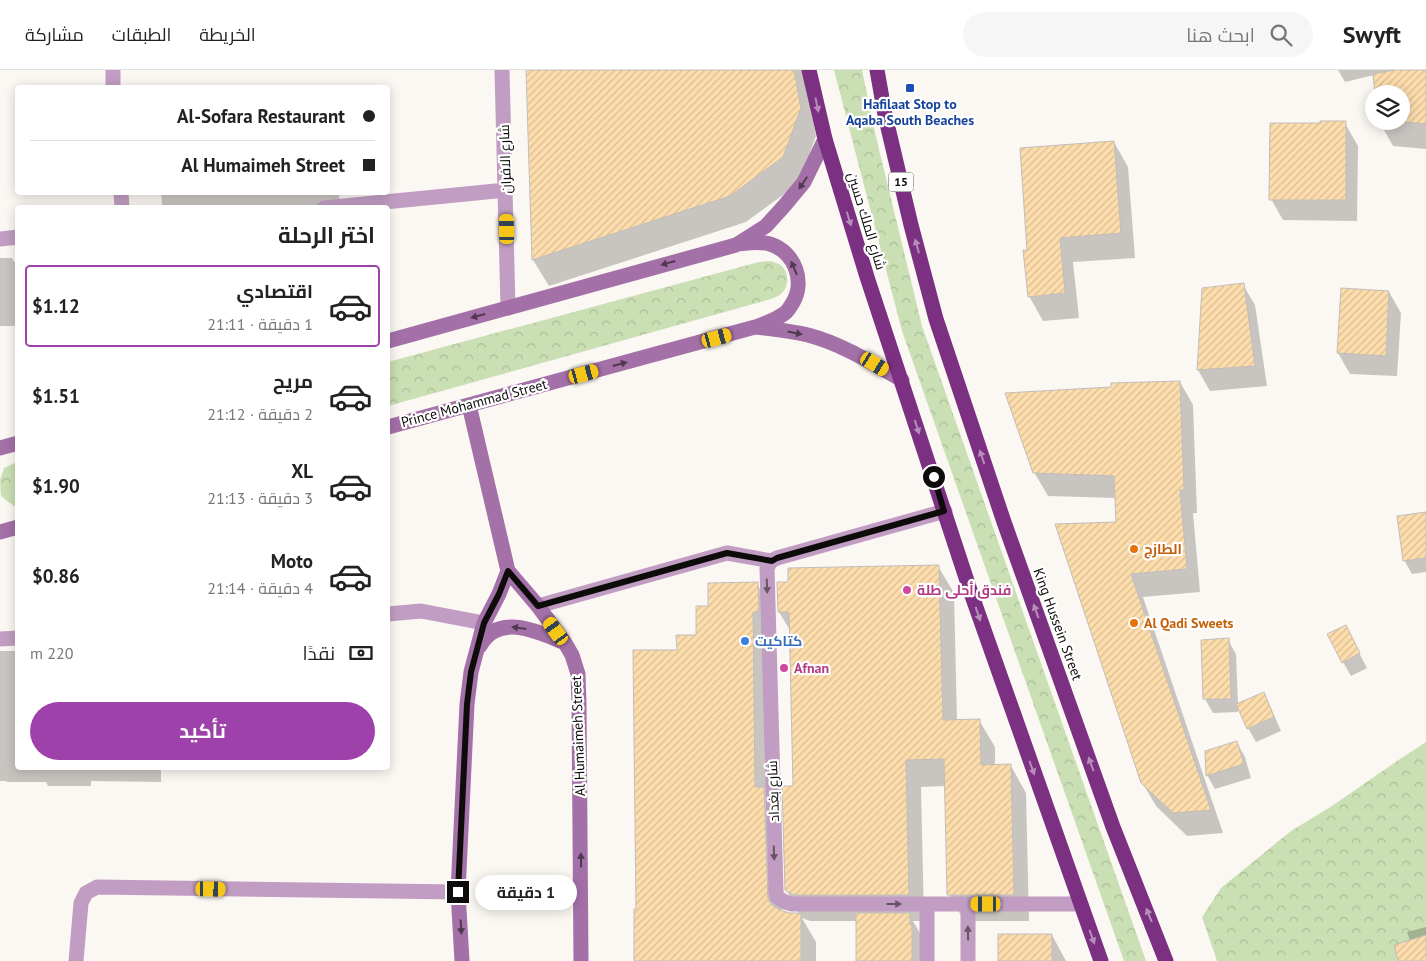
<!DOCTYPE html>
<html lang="ar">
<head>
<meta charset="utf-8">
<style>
	body { margin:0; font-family:"PT Sans",Cairo,sans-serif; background:#f6f6f6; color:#222; direction:rtl; height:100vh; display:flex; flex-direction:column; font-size:19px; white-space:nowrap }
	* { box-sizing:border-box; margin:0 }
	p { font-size:16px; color:#767676 }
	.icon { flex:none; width:28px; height:28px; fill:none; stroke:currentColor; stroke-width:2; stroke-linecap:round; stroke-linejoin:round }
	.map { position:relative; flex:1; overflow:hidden; direction:ltr }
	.panel { position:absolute; left:15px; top:135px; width:375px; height:565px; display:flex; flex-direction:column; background:#fff; border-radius:5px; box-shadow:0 2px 12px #0003; direction:rtl }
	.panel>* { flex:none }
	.top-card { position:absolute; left:15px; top:15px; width:375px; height:110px; border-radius:5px; box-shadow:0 2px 12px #0003; direction:rtl; display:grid; align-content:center; height:110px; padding:0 15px; background:#fff }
	.fabs { position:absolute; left:1365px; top:15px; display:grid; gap:10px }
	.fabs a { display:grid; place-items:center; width:45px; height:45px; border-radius:50%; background:#fff; box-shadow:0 2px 12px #0003; font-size:25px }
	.end { position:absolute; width:22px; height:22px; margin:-11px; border:6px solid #0d0c0a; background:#fff; box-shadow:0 0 0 2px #fff }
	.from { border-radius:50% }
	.bubble { position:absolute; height:35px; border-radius:18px; background:#fff; box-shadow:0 2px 12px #0003; font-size:16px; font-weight:700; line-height:35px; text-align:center; direction:rtl }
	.car { position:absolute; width:15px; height:30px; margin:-15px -8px; border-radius:6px; box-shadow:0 0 4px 1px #0007; background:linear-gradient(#f5c518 24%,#345 0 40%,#f5c518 0 76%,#345 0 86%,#f5c518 0) }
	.top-card b { display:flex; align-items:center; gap:18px; height:48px; font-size:19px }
	.top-card b+b { border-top:1px solid #e0e0e0 }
	.top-card i { width:12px; height:12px; background:#222 }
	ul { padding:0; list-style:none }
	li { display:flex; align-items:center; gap:15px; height:82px; margin:0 10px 8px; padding:0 5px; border:2px solid transparent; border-radius:5px }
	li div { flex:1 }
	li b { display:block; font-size:19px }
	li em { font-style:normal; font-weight:700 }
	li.current { border-color:#9f41aa }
	li>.icon { width:45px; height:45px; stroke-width:1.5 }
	h2 { padding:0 15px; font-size:22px; line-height:60px }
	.pay { display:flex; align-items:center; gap:12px; height:55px; padding:0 15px; font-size:19px }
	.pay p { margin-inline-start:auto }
	.primary-button { display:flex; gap:10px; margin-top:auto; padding:10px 15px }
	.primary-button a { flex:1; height:58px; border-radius:30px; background:#9f41aa; color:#fff; font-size:20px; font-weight:700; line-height:58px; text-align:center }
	header { display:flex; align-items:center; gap:30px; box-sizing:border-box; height:70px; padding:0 25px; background:#fff; border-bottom:1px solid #e0e0e0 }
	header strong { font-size:24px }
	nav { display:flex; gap:28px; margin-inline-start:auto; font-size:18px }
	.search { width:350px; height:45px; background:#f6f6f6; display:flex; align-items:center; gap:12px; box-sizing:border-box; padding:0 18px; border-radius:28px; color:#767676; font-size:19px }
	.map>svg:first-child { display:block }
</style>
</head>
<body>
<header>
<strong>Swyft</strong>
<div class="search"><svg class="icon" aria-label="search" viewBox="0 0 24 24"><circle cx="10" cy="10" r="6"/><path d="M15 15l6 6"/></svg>ابحث هنا</div>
<nav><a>الخريطة</a><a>الطبقات</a><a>مشاركة</a></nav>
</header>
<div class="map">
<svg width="1426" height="891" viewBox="0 0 1426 891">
	<defs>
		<pattern id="park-crowns" width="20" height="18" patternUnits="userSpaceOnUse" patternTransform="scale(1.25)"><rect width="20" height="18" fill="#cadfb4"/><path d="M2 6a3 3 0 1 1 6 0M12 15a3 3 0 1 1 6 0" fill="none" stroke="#acbe99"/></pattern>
		<pattern id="building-hatch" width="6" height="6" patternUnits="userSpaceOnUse" patternTransform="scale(1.25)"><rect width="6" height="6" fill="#feddad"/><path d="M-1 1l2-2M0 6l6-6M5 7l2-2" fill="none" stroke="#d8bc94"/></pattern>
	</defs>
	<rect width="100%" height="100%" fill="#fbf7f2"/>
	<path fill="url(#park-crowns)" d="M834,0H862L876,67L922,256L1146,891H1124L902,261Z
		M771,191C773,192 776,193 779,194C789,200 790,215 782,223C779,226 775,227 771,229L388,336V292L759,192Z
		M17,392V436H14L1,426L0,410L4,398Z
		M1426,672V891H1217L1202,847L1221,818L1291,761L1332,736L1400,689Z"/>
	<path fill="#0003" d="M527,0H804L816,66L798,114L746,152L549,216L533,190Z
		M1338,0H1426V79L1393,76L1379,51H1401V24L1374,5L1345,12Z
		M1346,55L1358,76L1357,151L1283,150L1271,129Z
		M1114,72L1128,97L1135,188L1073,192L1079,248L1043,251L1029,226L1028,181Z
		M161,122H339L340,138H163L162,135Z
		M0,188H12L18,198V256H0Z
		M1243,215L1255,235L1267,316L1210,321L1198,300L1203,219Z
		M1389,222L1401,243L1397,306L1350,304L1338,283Z
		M1180,312L1193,335L1197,443H1193L1200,522L1143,527L1223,763L1187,766L1156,736L1142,712L1117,454L1116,428L1048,426L1034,402L1112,318Z
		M1426,443V502L1412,504L1404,490Z
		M938,496L954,523L957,650H979L995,677V696H1011L1026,723L1029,851H964L949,824L946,716L921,717L924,851H913L925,872L926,891H858L857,851H810L802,848L816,872V891H635L637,840L678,581L697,566L710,538L757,514L773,541L782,842L800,845L787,821L794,717L791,562L779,542Z
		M1228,570L1236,584L1238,634L1263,624L1271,638L1281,661L1256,672L1248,658L1238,635V642L1213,643L1205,629L1202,571Z
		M1353,571L1367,598L1351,606L1343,592Z
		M0,581H18V698H161V712L91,711V716H48L46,712H7L6,711H0Z
		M1237,673L1245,687L1251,708L1215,719L1207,705Z
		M1426,857V891H1399L1410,871L1407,862Z
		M1052,865L1066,891H1000Z"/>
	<path fill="url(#building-hatch)" stroke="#c1beb9" d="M526,0H794L801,38L783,87L730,126L532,190Z
		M1395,0H1426V54L1395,51H1401V24H1375L1373,4Z
		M1320,51H1346V130H1269L1270,53H1320Z
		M1114,71L1121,163L1060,168L1065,223L1028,227L1023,180H1027L1020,78Z
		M1244,213L1255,296L1197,300L1202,218Z
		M1341,218L1389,221L1386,286L1337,283Z
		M1180,311L1184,420H1180L1187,499L1131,504L1211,740L1173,743L1141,713L1055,454L1116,452L1114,406L1033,403L1005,323L1111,317V313Z
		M1426,442V488L1403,491L1397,446Z
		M939,495L943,650L980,649L981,695L1011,694L1014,825H947L944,689L906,690L909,825H793L789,823L785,820L782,716H793L789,542H778L777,512H788V498Z
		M758,512L759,542H753L755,717H764L768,829L772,835L780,840L790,843H801V891H634V839H636L633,580H677L676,565H696V536H708V513Z
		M1346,555L1360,583L1342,593L1327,564Z
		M1229,568L1231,629H1203L1201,570Z
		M1264,622L1274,647L1247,659L1236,634Z
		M1237,671L1244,694L1206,706L1205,681Z
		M856,843H910V855H912V891H856Z
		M998,864H1052V891H998Z
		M1426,865V891H1398L1394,875Z"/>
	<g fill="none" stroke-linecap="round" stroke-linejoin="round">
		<path stroke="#c19dc3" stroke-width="15" d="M502,0L508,238
			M113,18V0
			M121,122L122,138
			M324,138L506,120
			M0,169L18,167
			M945,441L777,488L771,491L767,498L776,821L777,827L785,832L792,834H1080
			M538,536L727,483L771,491
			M388,544L421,541L484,553
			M0,569L18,568
			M927,834V891
			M968,834V891
			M76,891L81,833L86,823L97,817L458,822"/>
		<path stroke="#a470a8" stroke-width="15" d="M738,174C748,173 760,171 770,174C795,182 806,212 792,234C790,237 788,241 785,243C776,250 766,253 756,257
			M388,271L736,175L766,156L785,135L804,112L825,69
			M469,335L508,501L538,536L565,573L572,585L578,604L579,634L581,891
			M388,357L755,257C773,259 791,261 808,265C842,274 872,293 902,310
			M0,378L18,373
			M0,462L18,457
			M480,576C498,542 539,562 565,573
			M462,891L458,822L467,634L471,602L484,553L499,524L508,501"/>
		<path stroke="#7c3082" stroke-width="15" d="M809,0L825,69L867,207L971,523L1101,891
			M877,0L885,45L911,155L936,249L1004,452L1113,757L1166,891"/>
	</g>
	<defs><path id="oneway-solid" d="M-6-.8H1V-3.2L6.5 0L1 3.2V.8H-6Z" transform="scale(1.25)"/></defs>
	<g fill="#b78dba">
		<use href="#oneway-solid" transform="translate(817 35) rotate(78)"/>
		<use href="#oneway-solid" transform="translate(849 149) rotate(73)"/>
		<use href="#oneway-solid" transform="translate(917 176) rotate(-105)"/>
		<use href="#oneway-solid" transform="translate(917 357) rotate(72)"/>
		<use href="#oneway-solid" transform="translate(982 387) rotate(-108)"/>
		<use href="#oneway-solid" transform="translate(1036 541) rotate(-110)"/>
		<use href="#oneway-solid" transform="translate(978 544) rotate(71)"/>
		<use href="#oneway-solid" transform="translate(1091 694) rotate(-110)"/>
		<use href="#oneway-solid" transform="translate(1032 698) rotate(70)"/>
		<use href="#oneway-solid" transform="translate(1149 845) rotate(-112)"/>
		<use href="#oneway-solid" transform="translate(1092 867) rotate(70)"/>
	</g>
	<g fill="#513951">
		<use href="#oneway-solid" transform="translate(803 113) rotate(124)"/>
		<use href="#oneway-solid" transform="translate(668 193) rotate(164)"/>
		<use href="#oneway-solid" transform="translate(794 198) rotate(-113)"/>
		<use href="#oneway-solid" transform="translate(478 246) rotate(165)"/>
		<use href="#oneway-solid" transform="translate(795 263) rotate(11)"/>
		<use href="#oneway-solid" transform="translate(620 294) rotate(-15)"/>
		<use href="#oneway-solid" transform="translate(519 558) rotate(-172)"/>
		<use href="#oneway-solid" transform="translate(581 790) rotate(-91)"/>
		<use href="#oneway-solid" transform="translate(461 857) rotate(87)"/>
	</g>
	<g fill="#675466">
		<use href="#oneway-solid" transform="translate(767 516) rotate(88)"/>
		<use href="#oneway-solid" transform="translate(774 783) rotate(88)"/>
		<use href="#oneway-solid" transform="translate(894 834)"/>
		<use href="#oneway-solid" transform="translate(968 863) rotate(-91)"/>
	</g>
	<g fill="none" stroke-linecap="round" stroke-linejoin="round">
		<path stroke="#0d0c0a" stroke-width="6" d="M458,822L467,634L471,602L484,553L499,524L508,501L538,536L727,483L772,491L777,488L944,441L934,407"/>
	</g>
	<rect fill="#1a4fb4" stroke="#fff" stroke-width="2" x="905" y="13" width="10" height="10" rx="2.5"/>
	<g fill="#e8710a" stroke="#fff" stroke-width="2">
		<circle cx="1134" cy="479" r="5"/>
		<circle cx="1134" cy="553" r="5"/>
	</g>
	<g fill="#d1479c" stroke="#fff" stroke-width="2">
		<circle cx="907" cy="520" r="5"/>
		<circle cx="784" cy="598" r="5"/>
	</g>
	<circle fill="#3f7fe0" stroke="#fff" stroke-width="2" cx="745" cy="571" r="5"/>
	<g text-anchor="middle" stroke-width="4.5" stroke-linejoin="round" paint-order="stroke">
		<rect fill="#fff" stroke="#565554" stroke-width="1" x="888.5" y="102.5" width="25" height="19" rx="4"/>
		<g font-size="12" font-weight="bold" fill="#0d0c0a">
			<text x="901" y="116">15</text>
		</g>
		<g font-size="14" font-weight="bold" fill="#164399" stroke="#fff">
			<text x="910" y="39">Hafilaat Stop to<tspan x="910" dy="16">Aqaba South Beaches</tspan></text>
		</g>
		<g font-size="14" fill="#0d0c0a" stroke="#fff">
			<text transform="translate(505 89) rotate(-92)" y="5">شارع الافران</text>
			<text transform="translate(867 151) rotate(73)" y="5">شارع الملك حسين</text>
			<text transform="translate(474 333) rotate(-15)" y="5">Prince Mohammad Street</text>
			<text transform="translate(1058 554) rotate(70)" y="5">King Hussein Street</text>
			<text transform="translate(578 666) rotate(-92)" y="5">Al Humaimeh Street</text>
			<text transform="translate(773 721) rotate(-92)" y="5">شارع بغداد</text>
		</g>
		<g font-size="14" font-weight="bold" fill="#c56008" stroke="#fff" text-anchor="start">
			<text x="1144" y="484">الطازج</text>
			<text x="1144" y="558">Al Qadi Sweets</text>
		</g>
		<g font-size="14" font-weight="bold" fill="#b23c85" stroke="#fff" text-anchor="start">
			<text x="917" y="525">فندق أحلى طلة</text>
			<text x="794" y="603">Afnan</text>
		</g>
		<g font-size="14" font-weight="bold" fill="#366cbe" stroke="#fff" text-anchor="start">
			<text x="755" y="576">كتاكيت</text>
		</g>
	</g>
</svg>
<div class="fabs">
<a><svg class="icon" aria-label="layers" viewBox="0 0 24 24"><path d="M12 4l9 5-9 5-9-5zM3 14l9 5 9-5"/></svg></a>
</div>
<i class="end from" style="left:934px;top:407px"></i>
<i class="end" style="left:458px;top:822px"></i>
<div class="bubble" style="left:475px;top:805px;width:102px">1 دقيقة</div>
<i class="car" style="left:507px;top:159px;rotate:359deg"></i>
<i class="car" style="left:717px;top:268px;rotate:75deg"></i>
<i class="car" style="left:875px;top:294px;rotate:121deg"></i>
<i class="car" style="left:584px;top:304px;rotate:75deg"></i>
<i class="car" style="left:556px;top:561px;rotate:324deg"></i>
<i class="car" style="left:211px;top:819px;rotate:91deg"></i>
<i class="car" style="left:986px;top:834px;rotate:270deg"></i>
<div class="top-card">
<b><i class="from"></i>Al-Sofara Restaurant</b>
<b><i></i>Al Humaimeh Street</b>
</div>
<section class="panel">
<h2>اختر الرحلة</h2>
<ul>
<li class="current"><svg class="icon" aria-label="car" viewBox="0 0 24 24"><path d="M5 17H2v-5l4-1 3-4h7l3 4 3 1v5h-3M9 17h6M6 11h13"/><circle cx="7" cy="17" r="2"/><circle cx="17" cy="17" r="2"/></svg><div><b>اقتصادي</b><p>1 دقيقة · 21:11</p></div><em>$1.12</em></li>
<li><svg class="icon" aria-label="car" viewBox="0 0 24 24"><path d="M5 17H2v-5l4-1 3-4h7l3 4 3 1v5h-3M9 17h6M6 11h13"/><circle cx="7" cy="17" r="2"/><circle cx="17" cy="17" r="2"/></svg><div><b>مريح</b><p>2 دقيقة · 21:12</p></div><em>$1.51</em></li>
<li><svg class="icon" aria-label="car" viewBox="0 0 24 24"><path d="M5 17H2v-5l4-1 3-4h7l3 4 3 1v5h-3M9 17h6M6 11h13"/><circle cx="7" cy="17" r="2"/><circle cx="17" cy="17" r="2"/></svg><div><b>XL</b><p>3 دقيقة · 21:13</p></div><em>$1.90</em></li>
<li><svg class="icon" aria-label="car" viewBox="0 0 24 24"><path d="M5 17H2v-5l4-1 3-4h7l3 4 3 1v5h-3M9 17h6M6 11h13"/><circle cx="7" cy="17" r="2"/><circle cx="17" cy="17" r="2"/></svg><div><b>Moto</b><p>4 دقيقة · 21:14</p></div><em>$0.86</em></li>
</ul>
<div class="pay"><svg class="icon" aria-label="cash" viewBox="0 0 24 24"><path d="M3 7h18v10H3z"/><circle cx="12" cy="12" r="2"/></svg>نقدًا<p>220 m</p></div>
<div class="primary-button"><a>تأكيد</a></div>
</section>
</div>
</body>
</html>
